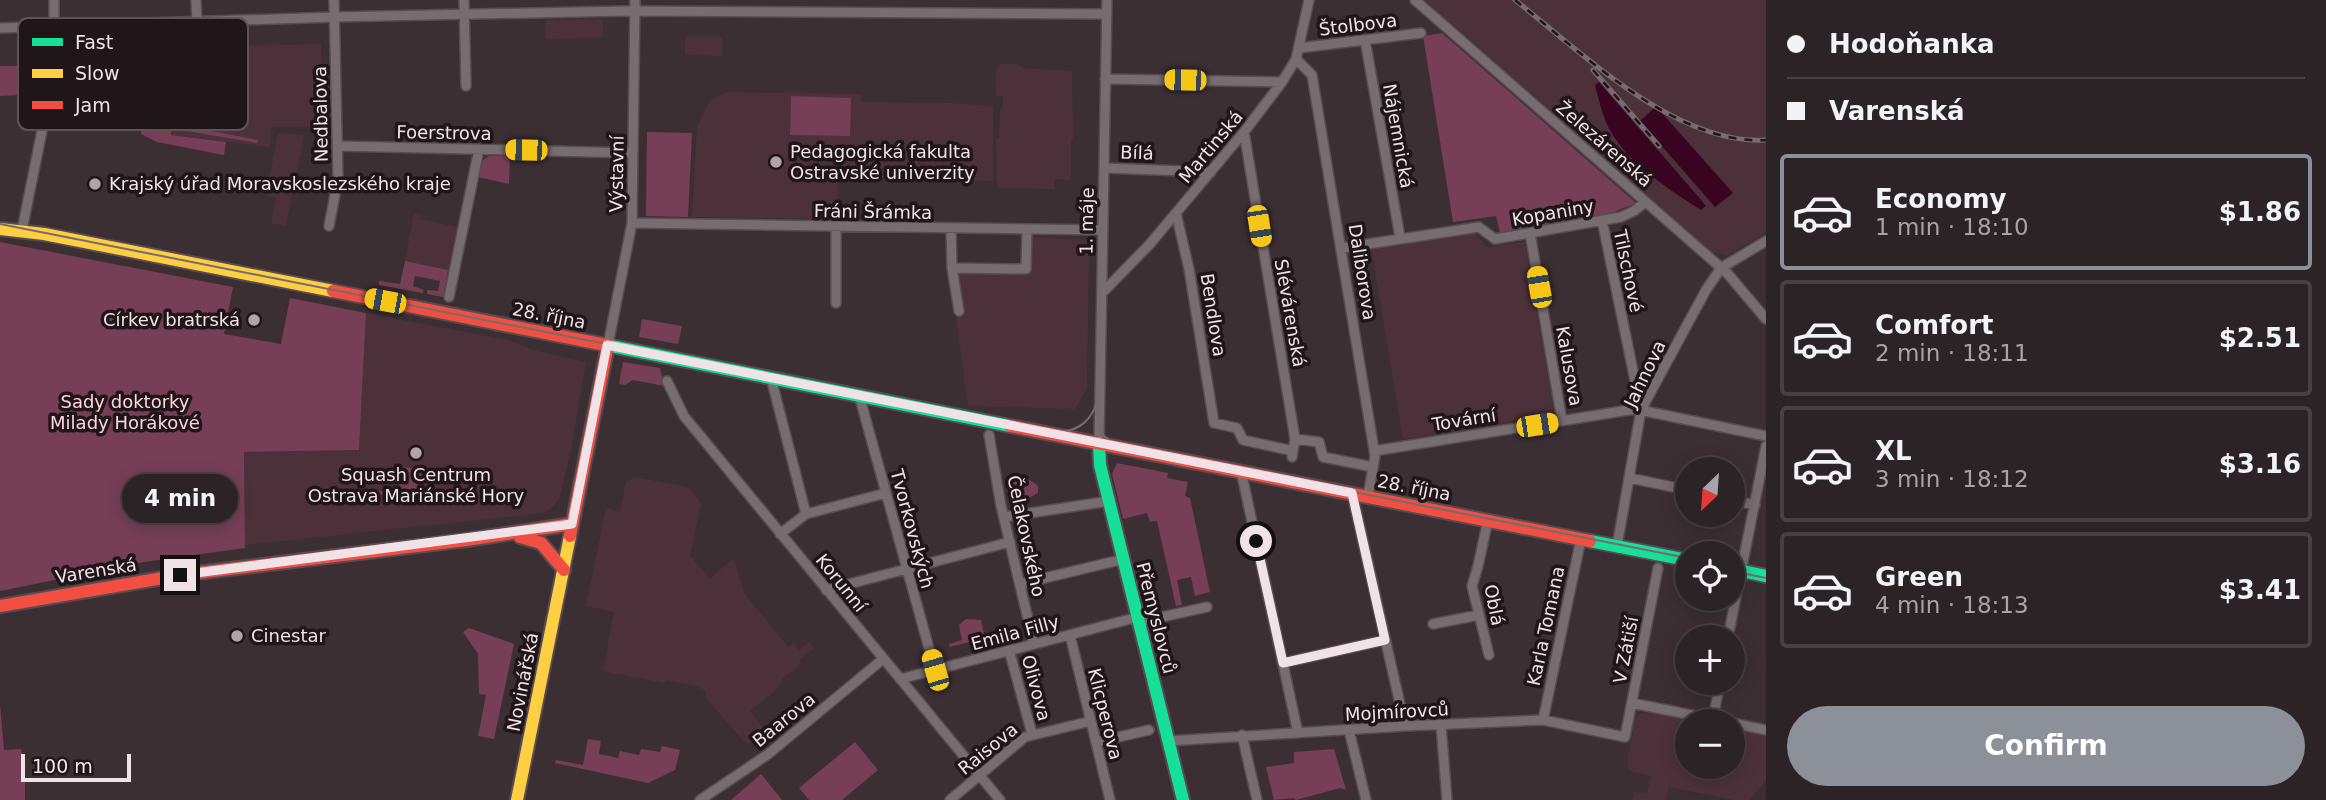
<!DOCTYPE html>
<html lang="en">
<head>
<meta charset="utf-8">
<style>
	body { margin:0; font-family:"DejaVu Sans",sans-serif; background:#342b2e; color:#f1f3f6; height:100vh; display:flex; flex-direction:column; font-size:26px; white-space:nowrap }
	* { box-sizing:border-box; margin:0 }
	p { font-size:23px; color:#a6a4a7 }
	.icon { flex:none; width:38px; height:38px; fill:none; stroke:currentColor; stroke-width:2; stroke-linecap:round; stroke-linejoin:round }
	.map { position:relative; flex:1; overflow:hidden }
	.side { display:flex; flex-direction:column; background:#2c2326; width:560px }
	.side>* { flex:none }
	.top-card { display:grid; align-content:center; height:154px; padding:0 21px; background:#2c2326 }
	.needle { width:46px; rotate:205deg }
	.buttons { position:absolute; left:1675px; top:457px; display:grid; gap:14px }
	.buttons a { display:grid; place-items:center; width:70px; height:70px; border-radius:50%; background:#2c2326; box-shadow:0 4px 18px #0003,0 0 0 2px #484043; font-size:35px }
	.scale { position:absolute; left:21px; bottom:18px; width:110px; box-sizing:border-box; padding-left:7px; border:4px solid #f1e2e7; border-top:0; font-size:19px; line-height:24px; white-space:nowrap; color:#f1e2e7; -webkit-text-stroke:5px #201619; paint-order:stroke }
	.end { position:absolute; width:32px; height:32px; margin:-16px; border:9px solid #f1e2e7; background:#111; box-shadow:0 0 0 4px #111 }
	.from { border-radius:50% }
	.bubble { position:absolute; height:49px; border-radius:24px; background:#2c2326; box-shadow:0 4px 18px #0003,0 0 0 2px #484043; font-size:23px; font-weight:800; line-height:49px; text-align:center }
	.car { position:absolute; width:21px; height:42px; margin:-21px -10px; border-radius:9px; box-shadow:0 0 5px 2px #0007; background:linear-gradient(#f5c518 24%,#345 0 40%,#f5c518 0 76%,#345 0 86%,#f5c518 0) }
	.top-card b { display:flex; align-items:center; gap:24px; height:66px; font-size:26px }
	.top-card b+b { border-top:2px solid #484043 }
	.top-card i { width:18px; height:18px; background:#f1f3f6 }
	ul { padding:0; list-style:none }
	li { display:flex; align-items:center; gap:21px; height:116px; margin:0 14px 10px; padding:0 7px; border:4px solid #484043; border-radius:7px }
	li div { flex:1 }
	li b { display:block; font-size:26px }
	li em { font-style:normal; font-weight:800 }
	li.active { border-color:#8c9099 }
	li>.icon { width:63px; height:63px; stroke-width:1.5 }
	.button { display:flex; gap:14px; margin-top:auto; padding:14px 21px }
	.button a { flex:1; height:80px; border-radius:42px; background:#8c9099; color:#fff; font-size:28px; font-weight:800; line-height:80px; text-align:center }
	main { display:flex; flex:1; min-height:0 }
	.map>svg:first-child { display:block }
</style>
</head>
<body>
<main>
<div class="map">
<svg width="1766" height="800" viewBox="0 0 1766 800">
	<rect width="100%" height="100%" fill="#3b2f33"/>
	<path fill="#4c313b" d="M1425,0H1766V232L1726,256L1712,252Z
		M603,19V38L546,39L545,20Z
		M685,37H722V56L685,55Z
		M321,44L323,127H272L270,147L171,135L179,47Z
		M1007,64H1017L1023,68L1072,71L1073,140H1071V180L1054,179V189L997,188L996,139L999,138L1000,109H1003V96H996L997,65Z
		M726,92L861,94V102L953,103L993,106V181L857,177L856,171L838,170L837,219L692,217L697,127L710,100Z
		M278,133L304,135L286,226L271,223L276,198L266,196Z
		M414,213L421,214L420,219L457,227L448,270L405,261Z
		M1462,232L1476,234L1487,247L1525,242L1554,414L1403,439L1371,247Z
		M1030,237L1089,240L1087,388L1075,409L968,406L950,272H1029Z
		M366,313L512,341L533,350L586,362L571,450L560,496L555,505L544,513L245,545L244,452L359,450Z
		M635,477L688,487L701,503L690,556L710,578L734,558L744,593L788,647L794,643L799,650L809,642L814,648L800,660L802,663L783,678L778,688L750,711L765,730L747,745L705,697L706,692L696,686L666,680L665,683L603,671L614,612L586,606L606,508L620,512L626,482Z
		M1646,712L1689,721H1687V766H1732L1733,730L1766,736V781L1749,800H1734L1669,787L1666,800H1633L1635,792L1647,794L1651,776L1629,771L1627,764L1635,719L1640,714Z"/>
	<path fill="#763f55" d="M181,31L171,135L226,142L224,155L157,142L141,134L145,107L140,106L149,59L137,56L135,62L78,54L83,35Z
		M1442,33L1636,203L1609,214L1500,233L1496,216L1453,222L1423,36Z
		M0,66H45L44,70L20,71L21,95H24L0,96Z
		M180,67L211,70L207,126L179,125L258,140L257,143L175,129Z
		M791,96L851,98L850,136L790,135Z
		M647,132L692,133L688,217L646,216Z
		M489,156H510L509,184L478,177L482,161Z
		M0,242L233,287L224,334L281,344L290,298L366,313L359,450L244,452L245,548L144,562L0,591Z
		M405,261L448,270L443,297L427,294V290L438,291L440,281L415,276L413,286L424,290L423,293L379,285V281L400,284Z
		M642,319L682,326L678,344L639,337Z
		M623,362L660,368L664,386L633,380L625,385L619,384Z
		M1117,463L1168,473L1167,478L1188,482L1185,496L1190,498L1210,592L1195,596L1191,577L1177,580L1182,605L1176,606L1157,521L1150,522L1147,513L1123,519L1112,474Z
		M403,467L417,469L421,473L415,501L369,492L370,489L397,494Z
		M1014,478C1023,476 1031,479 1038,486V493L1029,498L1016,496L1008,486L1009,481Z
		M966,619L981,620L985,638L950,647L949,644L962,640L959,625Z
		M469,628L514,644L494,739L478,736L486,695L479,694L478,654L463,632Z
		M0,704L4,750L21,749L25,776V800H0Z
		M588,739L601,741L599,754L618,758L620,751L639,755L641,749L660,752L662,746L680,750L675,770L648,783L555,763L556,760L583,765Z
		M855,742L878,770L842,800H809L799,788Z
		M1334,749L1346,790L1340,788L1296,800L1293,798L1274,800L1266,767L1294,763V752Z
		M761,774L782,800H731Z"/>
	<path fill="#39041f" d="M1599,82L1702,201L1706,206L1701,210C1669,189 1631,166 1611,132C1603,119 1599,100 1595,85Z
		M1654,108L1661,112L1733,193L1715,207L1640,121Z"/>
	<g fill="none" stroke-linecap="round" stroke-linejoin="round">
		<g stroke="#574c51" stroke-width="12">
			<path id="street" d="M196,0L197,22
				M464,0L466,86
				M1415,0L1727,273L1766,319
				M0,28L334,17L625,11L1107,14
				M1365,40L1400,237
				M1299,48L1421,33
				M1296,59L1312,75L1375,456L1368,496
				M1105,79L1282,82
				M1244,132L1295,439L1292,457
				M338,146L633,153
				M1104,168L1211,172
				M1176,213L1189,269L1214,423L1237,428L1243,440L1293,451
				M1602,220L1641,410
				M632,223L1103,230
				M329,226L338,179L334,0
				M951,229L952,268L959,311
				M22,230L50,91L54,66V0
				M1530,233L1562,421
				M1342,248L1479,227L1495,239L1621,217L1634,211L1645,202
				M952,268L1026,269L1027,230
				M1102,293L1149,245L1244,132L1282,82L1296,59L1309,0
				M449,297L479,149
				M836,303V228
				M608,345L632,223L635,0
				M771,378L806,514
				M667,381L684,416L1000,800
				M859,395L935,670
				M989,435L1001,506L1034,644
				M1295,439L1319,442L1323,457L1373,467
				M1099,443L1107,0
				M1374,451L1635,409L1766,436
				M1241,471L1298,733
				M1630,478L1687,490
				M1352,493L1405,726
				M1732,500L1755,505
				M1004,517L1110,501
				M1488,520L1478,566L1472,586L1489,655
				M780,534L806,514L886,493
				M1617,546L1641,410L1706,290L1721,268L1766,241
				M1020,584L1124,559
				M826,590L1010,542
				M1139,622L1207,607
				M1433,624L1479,615
				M1070,635L1110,800
				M1728,637L1766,446
				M1009,650L1032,734
				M1283,663L1385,640
				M900,679L1138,617
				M1632,703L1721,721
				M1713,719L1720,682
				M1543,720L1581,539
				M1732,723L1766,730
				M1441,725L1447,800
				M1349,730L1366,800
				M1242,735L1257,800
				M1168,741L1405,726L1543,720L1625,737L1658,568
				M1096,742L1149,730
				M700,800L767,755L883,659
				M950,800L1025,737L1091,721"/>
		</g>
		<g stroke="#574c51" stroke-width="16">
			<path id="fast" d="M611,346L1010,426
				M1099,443L1100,465L1183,800
				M1590,541L1687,560
				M1732,569L1766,576"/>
		</g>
		<g stroke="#574c51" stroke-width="16">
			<path id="slow" d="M0,229L44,234L333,291
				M517,800L570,536"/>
		</g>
		<g stroke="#574c51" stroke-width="16">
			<path id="jam" d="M333,291L611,346
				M1010,426L1590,541
				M570,536L608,345
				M520,537L541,543L564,570
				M0,606L180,575L466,540L572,524"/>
		</g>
		<use href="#street" stroke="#776c70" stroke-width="9"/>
		<use href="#fast" stroke="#16e098" stroke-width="12"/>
		<use href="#slow" stroke="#ffcf43" stroke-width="12"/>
		<use href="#jam" stroke="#f24e42" stroke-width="12"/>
		<path stroke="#766b6f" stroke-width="2" d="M1105,0L1098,418L1102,434L1115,445
			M0,224L1687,558
			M1062,432C1081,429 1091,420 1097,402
			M1732,571L1766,578"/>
		<g stroke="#766b6f" stroke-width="5">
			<path id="rail" d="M1515,0C1581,52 1677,146 1766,140
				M1593,70L1659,146"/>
		</g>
		<use href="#rail" stroke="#201619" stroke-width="2.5" stroke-dasharray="8" stroke-linecap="butt"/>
	</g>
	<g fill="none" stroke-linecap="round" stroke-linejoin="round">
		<path stroke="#f1e2e7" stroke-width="9" d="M180,575L572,524L607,345L1352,493L1385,640L1283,663L1256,541"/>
	</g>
	<g fill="#b1a3a8" stroke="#201619" stroke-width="2.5">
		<circle cx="776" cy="162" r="7"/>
		<circle cx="95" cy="184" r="7"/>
		<circle cx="254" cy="320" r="7"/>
		<circle cx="416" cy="453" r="7"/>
		<circle cx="237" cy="636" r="7"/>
	</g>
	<g text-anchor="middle" stroke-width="7" stroke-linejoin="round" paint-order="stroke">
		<g font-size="18" fill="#f1e2e7" stroke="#201619">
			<text transform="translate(1358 25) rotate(-7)" y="6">Štolbova</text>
			<text transform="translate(321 114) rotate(-91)" y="6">Nedbalova</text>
			<text transform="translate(444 133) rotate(1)" y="6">Foerstrova</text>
			<text transform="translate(1398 136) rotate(80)" y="6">Nájemnická</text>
			<text transform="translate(1604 144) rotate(41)" y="6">Železárenská</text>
			<text transform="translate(1211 147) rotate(-50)" y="6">Martinská</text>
			<text transform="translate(1137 153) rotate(2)" y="6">Bílá</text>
			<text transform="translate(617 174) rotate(-89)" y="6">Výstavní</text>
			<text transform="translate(873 212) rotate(1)" y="6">Fráni Šrámka</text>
			<text transform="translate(1553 213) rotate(-10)" y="6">Kopaniny</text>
			<text transform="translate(1087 221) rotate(-89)" y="6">1. máje</text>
			<text transform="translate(1628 271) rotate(78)" y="6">Tilschové</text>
			<text transform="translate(1362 272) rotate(81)" y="6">Daliborova</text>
			<text transform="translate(1290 313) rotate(80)" y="6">Slévárenská</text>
			<text transform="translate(1213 315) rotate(81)" y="6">Bendlova</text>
			<text transform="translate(549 316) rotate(11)" y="6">28. října</text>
			<text transform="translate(1569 366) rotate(80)" y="6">Kalusova</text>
			<text transform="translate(1645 374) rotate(-64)" y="6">Jahnova</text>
			<text transform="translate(1464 420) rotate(-9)" y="6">Tovární</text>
			<text transform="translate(1414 488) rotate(11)" y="6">28. října</text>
			<text transform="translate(912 529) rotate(75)" y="6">Tvorkovských</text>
			<text transform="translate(1026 536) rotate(78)" y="6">Čelakovského</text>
			<text transform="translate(96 571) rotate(-9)" y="6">Varenská</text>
			<text transform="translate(841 583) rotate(51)" y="6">Korunní</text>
			<text transform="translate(1494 605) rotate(79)" y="6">Oblá</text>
			<text transform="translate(1156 618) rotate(76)" y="6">Přemyslovců</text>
			<text transform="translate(1546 626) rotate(-78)" y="6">Karla Tomana</text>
			<text transform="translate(1015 633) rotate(-15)" y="6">Emila Filly</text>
			<text transform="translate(1626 650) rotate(-79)" y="6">V Zátiší</text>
			<text transform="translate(523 682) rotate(-79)" y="6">Novinářská</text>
			<text transform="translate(1036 688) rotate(75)" y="6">Olivova</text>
			<text transform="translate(1397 712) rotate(-3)" y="6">Mojmírovců</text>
			<text transform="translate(1105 714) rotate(76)" y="6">Klicperova</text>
			<text transform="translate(784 720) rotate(-39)" y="6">Baarova</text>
			<text transform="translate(988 749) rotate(-39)" y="6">Raisova</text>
		</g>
		<g font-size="18" fill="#f1e2e7" stroke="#201619" text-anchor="start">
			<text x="790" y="158">Pedagogická fakulta<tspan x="790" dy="21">Ostravské univerzity</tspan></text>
			<text x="109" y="190">Krajský úřad Moravskoslezského kraje</text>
			<text x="240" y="326" text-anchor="end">Církev bratrská</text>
			<text x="416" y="481" text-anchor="middle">Squash Centrum<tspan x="416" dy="21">Ostrava Mariánské Hory</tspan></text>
			<text x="251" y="642">Cinestar</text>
		</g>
		<g font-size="18" fill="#fdd4e1" stroke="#201619">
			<text x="125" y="408">Sady doktorky<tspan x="125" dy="21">Milady Horákové</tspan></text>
		</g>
	</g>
	<rect x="18" y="18" width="230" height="112" rx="10" fill="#201619" stroke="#5f5357" stroke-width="2"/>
	<rect x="32" y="38" width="31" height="8" fill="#16e098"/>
	<rect x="32" y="69" width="31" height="9" fill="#ffcf43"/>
	<rect x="32" y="101" width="31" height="8" fill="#f24e42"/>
	<g font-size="19" fill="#f1e2e7">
		<text x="75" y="49">Fast</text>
		<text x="75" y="80">Slow</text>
		<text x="75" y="112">Jam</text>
	</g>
</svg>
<div class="buttons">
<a><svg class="needle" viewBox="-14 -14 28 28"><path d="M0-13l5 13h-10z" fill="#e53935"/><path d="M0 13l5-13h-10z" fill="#a6a4a7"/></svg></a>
<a><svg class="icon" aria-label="locate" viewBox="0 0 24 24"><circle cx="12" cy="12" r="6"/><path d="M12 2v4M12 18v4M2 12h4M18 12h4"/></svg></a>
<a>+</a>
<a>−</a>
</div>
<div class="scale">100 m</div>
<i class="end from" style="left:1256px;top:541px"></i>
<i class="end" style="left:180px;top:575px"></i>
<div class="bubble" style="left:122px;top:474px;width:116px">4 min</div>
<i class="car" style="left:1185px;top:80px;rotate:271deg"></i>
<i class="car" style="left:526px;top:150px;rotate:271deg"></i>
<i class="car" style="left:1259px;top:226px;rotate:171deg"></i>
<i class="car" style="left:1539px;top:287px;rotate:350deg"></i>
<i class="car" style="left:385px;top:301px;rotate:281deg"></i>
<i class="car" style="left:1537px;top:425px;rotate:81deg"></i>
<i class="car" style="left:935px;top:670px;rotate:344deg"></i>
</div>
<section class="side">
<div class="top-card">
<b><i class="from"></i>Hodoňanka</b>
<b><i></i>Varenská</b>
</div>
<ul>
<li class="active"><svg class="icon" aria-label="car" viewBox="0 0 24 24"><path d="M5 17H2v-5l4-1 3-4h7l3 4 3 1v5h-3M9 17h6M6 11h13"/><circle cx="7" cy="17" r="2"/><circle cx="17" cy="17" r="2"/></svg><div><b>Economy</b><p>1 min · 18:10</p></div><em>$1.86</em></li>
<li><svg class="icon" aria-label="car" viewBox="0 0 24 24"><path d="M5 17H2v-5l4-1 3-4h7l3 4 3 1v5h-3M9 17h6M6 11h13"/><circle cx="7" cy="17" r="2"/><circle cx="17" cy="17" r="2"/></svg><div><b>Comfort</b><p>2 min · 18:11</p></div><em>$2.51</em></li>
<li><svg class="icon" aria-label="car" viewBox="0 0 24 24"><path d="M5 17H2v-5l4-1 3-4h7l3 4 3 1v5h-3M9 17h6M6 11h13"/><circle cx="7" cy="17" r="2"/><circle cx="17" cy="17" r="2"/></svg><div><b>XL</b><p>3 min · 18:12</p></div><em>$3.16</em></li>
<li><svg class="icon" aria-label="car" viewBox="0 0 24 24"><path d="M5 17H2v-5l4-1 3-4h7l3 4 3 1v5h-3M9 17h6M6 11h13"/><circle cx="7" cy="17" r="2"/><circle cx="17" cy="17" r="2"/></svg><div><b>Green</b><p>4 min · 18:13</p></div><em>$3.41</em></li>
</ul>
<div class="button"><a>Confirm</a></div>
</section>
</main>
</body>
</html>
